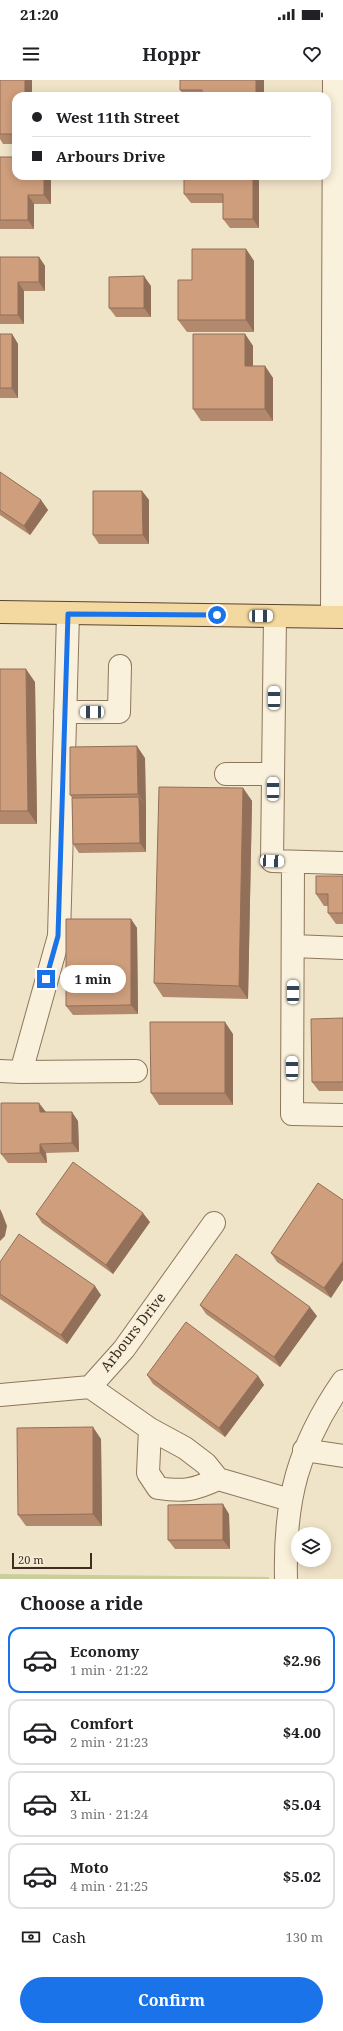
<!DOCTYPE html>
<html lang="en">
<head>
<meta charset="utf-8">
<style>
	body { margin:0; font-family:"Noto Serif",serif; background:#f2f2f2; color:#202124; height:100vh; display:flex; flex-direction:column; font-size:15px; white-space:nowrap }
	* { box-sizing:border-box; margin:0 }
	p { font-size:13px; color:#757577 }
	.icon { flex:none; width:22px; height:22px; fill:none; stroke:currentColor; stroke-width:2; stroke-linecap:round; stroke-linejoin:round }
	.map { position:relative; height:1499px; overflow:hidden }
	.sheet { display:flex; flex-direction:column; background:#fff; flex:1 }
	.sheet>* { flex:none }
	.guide { position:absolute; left:12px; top:12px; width:319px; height:88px; border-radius:12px; box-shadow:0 2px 10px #0003; display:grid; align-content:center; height:88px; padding:0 20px; background:#fff }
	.controls { position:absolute; left:291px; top:1447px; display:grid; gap:8px }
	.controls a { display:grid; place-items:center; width:40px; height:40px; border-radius:50%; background:#fff; box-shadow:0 2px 10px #0003; font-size:20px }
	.scale { position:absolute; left:12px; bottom:10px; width:80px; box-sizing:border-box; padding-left:4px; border:2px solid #3d2e20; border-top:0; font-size:11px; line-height:14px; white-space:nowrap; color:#3d2e20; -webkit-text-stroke:3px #f7eed8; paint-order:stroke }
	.end { position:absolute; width:18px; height:18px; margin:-9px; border:5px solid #1a73e8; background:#fff; box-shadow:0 0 0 2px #fff }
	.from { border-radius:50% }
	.bubble { position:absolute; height:28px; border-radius:14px; background:#fff; box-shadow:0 2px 10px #0003; font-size:13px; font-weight:700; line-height:28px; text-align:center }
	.car { position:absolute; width:12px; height:24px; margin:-12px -6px; border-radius:5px; box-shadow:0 0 3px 1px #0007; background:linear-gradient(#fff 24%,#345 0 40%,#fff 0 76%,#345 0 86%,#fff 0) }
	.guide b { display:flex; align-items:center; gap:14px; height:38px; font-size:15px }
	.guide b+b { border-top:1px solid #e0e0e0 }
	.guide i { width:10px; height:10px; background:#202124 }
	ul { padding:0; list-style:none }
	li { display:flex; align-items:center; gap:12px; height:66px; margin:0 8px 6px; padding:0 12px; border:2px solid #e0e0e0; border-radius:12px }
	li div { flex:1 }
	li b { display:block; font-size:15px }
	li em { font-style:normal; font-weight:700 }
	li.on { border-color:#1a73e8 }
	li>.icon { width:36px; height:36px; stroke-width:1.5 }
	h2 { padding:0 20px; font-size:18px; line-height:48px }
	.pay { display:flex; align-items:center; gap:10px; height:44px; padding:0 20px; font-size:15px }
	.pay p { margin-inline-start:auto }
	.cta { display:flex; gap:8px; margin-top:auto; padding:8px 20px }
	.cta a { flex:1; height:46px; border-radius:24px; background:#1a73e8; color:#fff; font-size:16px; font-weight:700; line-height:46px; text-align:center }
	.status { display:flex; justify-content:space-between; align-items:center; height:28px; padding:0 20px; background:#fff; direction:ltr }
	.status svg { height:11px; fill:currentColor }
	header { display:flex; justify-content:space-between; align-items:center; height:52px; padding:0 20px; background:#fff; font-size:18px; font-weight:700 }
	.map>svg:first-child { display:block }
</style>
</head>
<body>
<div class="status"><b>21:20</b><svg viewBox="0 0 49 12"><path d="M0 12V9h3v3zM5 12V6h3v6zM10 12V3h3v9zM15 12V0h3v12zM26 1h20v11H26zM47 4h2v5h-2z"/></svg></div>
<header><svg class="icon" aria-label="menu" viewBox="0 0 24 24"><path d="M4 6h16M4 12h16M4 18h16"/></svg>Hoppr<svg class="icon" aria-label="heart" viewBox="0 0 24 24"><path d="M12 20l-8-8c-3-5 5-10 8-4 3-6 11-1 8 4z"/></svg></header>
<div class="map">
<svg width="343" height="1499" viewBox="0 0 343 1499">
	<rect width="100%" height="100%" fill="#f0e4c8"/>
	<path fill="#c9cf9b" d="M0,1494L269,1497V1499H0Z"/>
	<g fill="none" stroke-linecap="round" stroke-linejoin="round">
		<g stroke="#8d765c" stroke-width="24">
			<path id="minor" d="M275,536L272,781L343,783
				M332,536L334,0
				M65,632H119L120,586
				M226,694H273
				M293,782L292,1034L343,1035
				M293,866L343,868
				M0,991L21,992L59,856L68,534
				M21,992L136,991
				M90,1307L150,1349L148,1393L158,1408C184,1412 194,1410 218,1399
				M0,1315L90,1307L124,1269L214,1143
				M150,1349L185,1368L206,1384L218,1399L290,1420
				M304,1370L343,1376
				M286,1499C284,1420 298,1366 343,1301"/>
		</g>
		<g stroke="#5b4430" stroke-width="24">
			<path id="major" d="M0,532L343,537"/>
		</g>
		<use href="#minor" stroke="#faf1dc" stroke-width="22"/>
		<use href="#major" stroke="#f3d9a0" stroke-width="22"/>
	</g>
	<path fill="#b2896c" d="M0,0H32V16H16V64H3L0,59Z
		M264,0V16H185L180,10Z
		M0,77L16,96L51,100V124H34V149H0Z
		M259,96V148H230L223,139V123H191L184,114Z
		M246,169L254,181V252H187L178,240Z
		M0,177H39L45,186V211H24V244H0Z
		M151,206V237H116L109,228Z
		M0,254H12L18,264V318H0Z
		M245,254L253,266V286H265L273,298V341H201L193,329Z
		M0,392L41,420L48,430L30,455L0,435Z
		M142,411L149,420V464H99L93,455Z
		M0,589L35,602L37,744H0Z
		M145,678L146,772L79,773L73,764L72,718L70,715Z
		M243,708L252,721L248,919L163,917L154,903Z
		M343,796V844H336L328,833V826H324L316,814Z
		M131,839L137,848L138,934L73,935L66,926Z
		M343,938V1011H319L312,1002Z
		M233,954V1025H159L151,1013Z
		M46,1032L78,1041L79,1072L46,1073L47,1083H8L1,1074Z
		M318,1103L331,1218L277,1182L271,1173Z
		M36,1134L150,1142L113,1194L42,1143Z
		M0,1182L101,1215L67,1264L0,1219Z
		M200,1225L317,1236L280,1287L206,1234Z
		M147,1295L258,1296L264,1305L225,1357L153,1304Z
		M101,1359L102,1446H26L18,1435Z
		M229,1434L230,1469H175L168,1460Z"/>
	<path fill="#916f58" d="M25,0H32V16H25Z
		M256,0H264V16H256Z
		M14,77L16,81V94L14,91Z
		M44,96H48L51,100V124L44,115Z
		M253,96H259V148L253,139Z
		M28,115L34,124V149L28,140Z
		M246,169L254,181V252L246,240Z
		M39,177L45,186V211L39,202Z
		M144,196L151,206V237L144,228Z
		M18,202L24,211V244L18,235Z
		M12,254L18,264V318L12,308Z
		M245,254L253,266V298L245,286Z
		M265,286L273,298V341L265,329Z
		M142,411L149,420V464L143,455Z
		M41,420L48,430L30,455L24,446Z
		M26,589L35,602L37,744L28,731Z
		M137,666L145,678L146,726L138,714Z
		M243,708L252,721L248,919L239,906Z
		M139,717L146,726V772L140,763Z
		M131,839L137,848L138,934L131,925Z
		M225,942L233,954V1025L225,1013Z
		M39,1023L46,1032H40Z
		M72,1032L78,1041L79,1072L72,1063Z
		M40,1064L46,1073L47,1083L40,1073Z
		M0,1129L2,1133L7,1146L5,1156L0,1161Z
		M143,1133L150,1142L113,1194L106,1185Z
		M343,1181V1200L331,1218L324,1208Z
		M95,1206L101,1215L67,1264L61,1255Z
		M310,1227L317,1236L280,1287L274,1277Z
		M258,1296L264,1305L225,1357L219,1348Z
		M93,1347L101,1359L102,1446L93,1434Z
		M223,1424L229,1434L230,1469L223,1460Z"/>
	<path fill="#cf9f7d" stroke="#916f58" d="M0,0H25V16H16V54H0Z
		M180,0H256V16H202V10H180Z
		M0,77H14V91H16V96H44V115H28V140H0Z
		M184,96H253V139H223V114H184Z
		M192,169H246V240H178V200H192Z
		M0,177H39V202H18V235H0Z
		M144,196V228H109V197Z
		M0,254H12V308H0Z
		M193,254H245V286H265V329H193Z
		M0,392L41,420L24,446L0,430Z
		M93,411H142L143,455H93Z
		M0,589H26L28,731H0Z
		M137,666L138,714L70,715V667Z
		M159,707L243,708L239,906L154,903Z
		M139,717L140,763L73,764L72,718Z
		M316,796H343V833H328V814H316Z
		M66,839H131V925L66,926Z
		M343,938V1002H312L311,939Z
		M150,942H225V1013H151Z
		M1,1023H39L40,1032H72V1063L40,1064V1073L1,1074Z
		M73,1082L143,1133L106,1185L36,1134Z
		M318,1103L343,1120V1181L324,1208L271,1173Z
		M19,1154L95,1206L61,1255L0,1214V1182Z
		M236,1174L310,1227L274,1277L200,1225Z
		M186,1242L258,1296L219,1348L147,1295Z
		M93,1347V1434L18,1435L17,1348Z
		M223,1424V1460H168V1425Z"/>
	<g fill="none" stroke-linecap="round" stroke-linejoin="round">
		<path stroke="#1a73e8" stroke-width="5" d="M46,899L58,856L68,534L217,535"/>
	</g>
	<g text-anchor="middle" stroke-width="3" stroke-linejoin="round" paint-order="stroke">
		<g font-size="14" fill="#3d2e20" stroke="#f7eed8">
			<text transform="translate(133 1252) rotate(-52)" y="5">Arbours Drive</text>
		</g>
	</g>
</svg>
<div class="controls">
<a><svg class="icon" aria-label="layers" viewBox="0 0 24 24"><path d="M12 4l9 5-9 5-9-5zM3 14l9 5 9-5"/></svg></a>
</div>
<div class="scale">20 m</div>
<i class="end from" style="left:217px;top:535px"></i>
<i class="end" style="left:46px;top:899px"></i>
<div class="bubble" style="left:60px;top:885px;width:66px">1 min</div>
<i class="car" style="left:261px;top:536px;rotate:90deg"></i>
<i class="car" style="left:274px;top:618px;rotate:0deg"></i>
<i class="car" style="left:92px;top:632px;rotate:270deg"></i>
<i class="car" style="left:273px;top:709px;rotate:0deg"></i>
<i class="car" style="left:272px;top:781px;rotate:93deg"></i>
<i class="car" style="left:293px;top:912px;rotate:0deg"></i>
<i class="car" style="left:292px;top:988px;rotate:0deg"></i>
<div class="guide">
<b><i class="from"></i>West 11th Street</b>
<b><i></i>Arbours Drive</b>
</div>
</div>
<section class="sheet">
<h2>Choose a ride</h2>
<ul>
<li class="on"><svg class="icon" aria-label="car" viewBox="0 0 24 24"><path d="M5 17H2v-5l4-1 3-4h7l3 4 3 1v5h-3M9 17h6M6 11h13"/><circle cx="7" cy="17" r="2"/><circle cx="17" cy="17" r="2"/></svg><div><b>Economy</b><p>1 min · 21:22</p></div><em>$2.96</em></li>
<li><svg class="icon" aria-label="car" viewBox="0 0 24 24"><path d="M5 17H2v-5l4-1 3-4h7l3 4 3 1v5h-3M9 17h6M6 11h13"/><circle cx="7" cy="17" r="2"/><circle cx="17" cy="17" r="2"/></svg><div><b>Comfort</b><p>2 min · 21:23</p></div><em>$4.00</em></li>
<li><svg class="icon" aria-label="car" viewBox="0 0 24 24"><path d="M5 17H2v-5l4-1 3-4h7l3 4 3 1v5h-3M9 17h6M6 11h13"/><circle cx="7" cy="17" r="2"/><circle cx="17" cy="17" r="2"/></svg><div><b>XL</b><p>3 min · 21:24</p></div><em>$5.04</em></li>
<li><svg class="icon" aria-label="car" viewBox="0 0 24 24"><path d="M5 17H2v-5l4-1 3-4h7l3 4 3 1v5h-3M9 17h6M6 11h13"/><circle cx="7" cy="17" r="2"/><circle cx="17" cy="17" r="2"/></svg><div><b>Moto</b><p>4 min · 21:25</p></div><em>$5.02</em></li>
</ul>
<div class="pay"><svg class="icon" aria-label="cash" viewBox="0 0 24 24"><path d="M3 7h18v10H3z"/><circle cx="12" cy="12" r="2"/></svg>Cash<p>130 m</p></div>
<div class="cta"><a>Confirm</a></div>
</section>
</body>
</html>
